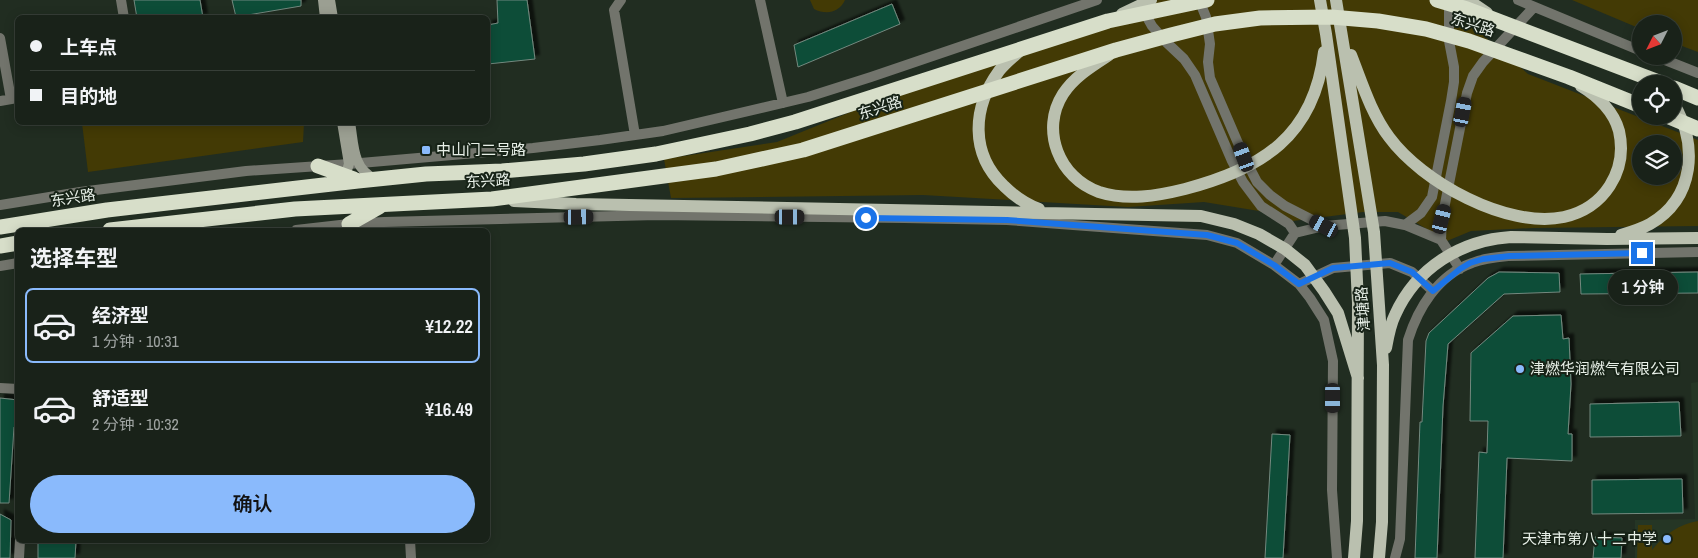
<!DOCTYPE html>
<html lang="zh">
<head>
<meta charset="utf-8">
<style>
	body { margin:0; font-family:"Archivo Narrow","Noto Sans SC",sans-serif; background:#262f26; color:#f1f3f6; height:100vh; display:flex; flex-direction:column; font-size:19px; white-space:nowrap }
	* { box-sizing:border-box; margin:0 }
	p { font-size:16px; color:#9fa4a2 }
	.icon { flex:none; width:28px; height:28px; fill:none; stroke:currentColor; stroke-width:2; stroke-linecap:round; stroke-linejoin:round }
	.map { position:relative; flex:1; overflow:hidden }
	.sheet { position:absolute; left:15px; top:228px; width:475px; height:315px; display:flex; flex-direction:column; background:#192219; border-radius:8px; box-shadow:0 2px 12px #0003,0 0 0 1px #373f38 }
	.sheet>* { flex:none }
	.banner { position:absolute; left:15px; top:15px; width:475px; height:110px; border-radius:8px; box-shadow:0 2px 12px #0003,0 0 0 1px #373f38; display:grid; align-content:center; height:110px; padding:0 15px; background:#192219 }
	.needle { width:32px; rotate:228deg }
	.buttons { position:absolute; left:1632px; top:15px; display:grid; gap:10px }
	.buttons a { display:grid; place-items:center; width:50px; height:50px; border-radius:50%; background:#192219; box-shadow:0 2px 12px #0003,0 0 0 1px #373f38; font-size:25px }
	.end { position:absolute; width:22px; height:22px; margin:-11px; border:6px solid #1a73e8; background:#fff; box-shadow:0 0 0 2px #fff }
	.from { border-radius:50% }
	.bubble { position:absolute; height:35px; border-radius:18px; background:#192219; box-shadow:0 2px 12px #0003,0 0 0 1px #373f38; font-size:16px; font-weight:600; line-height:35px; text-align:center }
	.car { position:absolute; width:15px; height:30px; margin:-15px -8px; border-radius:6px; box-shadow:0 0 4px 1px #0007; background:linear-gradient(#222 24%,#8ab4d8 0 40%,#222 0 76%,#8ab4d8 0 86%,#222 0) }
	.banner b { display:flex; align-items:center; gap:18px; height:48px; font-size:19px }
	.banner b+b { border-top:1px solid #373f38 }
	.banner i { width:12px; height:12px; background:#f1f3f6 }
	ul { padding:0; list-style:none }
	li { display:flex; align-items:center; gap:15px; height:75px; margin:0 10px 8px; padding:0 5px; border:2px solid transparent; border-radius:8px }
	li div { flex:1 }
	li b { display:block; font-size:19px }
	li em { font-style:normal; font-weight:600 }
	li.on { border-color:#8abafc }
	li>.icon { width:45px; height:45px; stroke-width:1.5 }
	h2 { padding:0 15px; font-size:22px; line-height:60px }
	.button { display:flex; gap:10px; margin-top:auto; padding:10px 15px }
	.button a { flex:1; height:58px; border-radius:30px; background:#8abafc; color:#111; font-size:20px; font-weight:600; line-height:58px; text-align:center }
	.map>svg:first-child { display:block }
</style>
</head>
<body>
<div class="map">
<svg width="1698" height="558" viewBox="0 0 1698 558">
	<defs>
		<filter id="shadow"><feDropShadow dx="4.5" dy="-4.5" stdDeviation="1" flood-color="#0009"/></filter>
	</defs>
	<rect width="100%" height="100%" fill="#212d21"/>
	<path fill="#253625" d="M1698,382V558H1635V520L1695,519L1691,383Z"/>
	<path fill="#433a05" fill-rule="evenodd" d="M810,0H845C839,13 826,15 814,9Z
		M1146,0H1442L1528,74L1698,140V226L1533,228L1471,231L1447,241L1398,212H1363L1293,221L1259,211L1204,202L1128,207L923,195L671,198L664,159L777,142L868,105L1106,25ZM1641,144H1674V176H1641Z
		M1572,0H1698V52L1674,43V24H1641V29Z
		M82,123H304L303,142L88,172Z
		M1698,521V558H1637L1638,525H1652V550C1664,535 1679,524 1698,521Z"/>
	<path fill="#094d38" stroke="#74897f" filter="url(#shadow)" d="M134,0H200L203,18H137Z
		M232,0H301V6L236,17Z
		M497,0H527L535,59L488,64V25L498,23Z
		M892,4L900,24L798,67L794,45Z
		M1499,272L1559,273L1560,292L1504,294L1448,344L1443,406L1437,558H1415L1420,422H1422L1426,341L1429,333L1488,278Z
		M1698,272V293L1581,294L1580,274Z
		M1561,315L1563,339L1569,338L1571,384L1568,434H1572V461L1507,458L1503,558H1475L1479,452L1487,453L1488,421H1470L1471,353L1513,316Z
		M0,398L18,400V426L14,427L9,503H0Z
		M1679,402L1681,436L1590,437V404Z
		M1272,434L1290,435L1283,558H1265Z
		M1682,479L1683,513L1592,514V480Z
		M0,514L11,520L10,558H0Z
		M1595,537L1622,538L1621,558H1593Z
		M38,540H76L75,558H38Z"/>
	<g fill="none" stroke-linecap="round" stroke-linejoin="round">
		<path stroke="#72746c" stroke-width="10" d="M121,0L124,18
			M621,0L614,10L635,135
			M760,0L783,103
			M1199,0L1206,17L1210,44L1208,62L1210,78L1244,157L1257,182L1270,195L1285,206L1324,226
			M1518,0L1641,51
			M1143,10L1152,26L1166,42L1184,59L1195,75L1232,161L1243,182L1261,206L1289,224L1295,233
			M0,38L11,99
			M1655,56L1698,73
			M0,101L17,98
			M0,205L80,192L246,171L349,164L533,148L600,140L663,131L808,97L871,77L1097,0
			M1405,225L1421,213L1432,197L1451,101L1454,82V67L1449,41V0
			M296,230L349,224L384,222L657,215L904,218L1007,220L1207,235L1237,243L1274,265L1299,284L1310,298L1324,320L1333,361L1332,490L1337,558
			M1274,265L1295,233L1324,226L1385,221L1405,225L1441,240
			M0,266L18,263
			M1460,269L1441,240L1442,219L1467,93L1473,76L1483,62L1534,7
			M1299,284L1333,268L1390,263L1412,272L1433,291
			M0,388L18,389
			M410,540L411,558
			M19,558L20,540
			M1395,558L1400,539L1408,340C1418,308 1438,275 1472,263C1484,258 1497,257 1509,256L1698,252"/>
		<path stroke="#9b9f92" stroke-width="10" d="M323,0L325,18
			M330,0L333,18
			M350,122C354,145 352,168 375,179
			M340,178L347,170L349,164L342,122"/>
		<path stroke="#bac0af" stroke-width="12" d="M1320,0L1326,34L1355,238L1358,303L1357,521L1354,558
			M1336,0L1374,232L1383,365L1382,522L1379,558
			M1468,0L1487,13
			M1122,14L1151,0
			M1021,50C1013,57 1005,63 999,71C972,108 970,154 1004,186C1014,196 1025,204 1039,209
			M1109,55C1092,66 1074,77 1063,94C1040,130 1059,178 1099,192C1127,201 1157,196 1185,189C1262,169 1314,136 1324,52
			M1351,55C1362,83 1371,113 1389,137C1422,182 1507,229 1564,217C1604,208 1628,171 1619,131C1614,112 1598,96 1581,86
			M514,201L576,204L1201,216L1234,224L1259,234L1285,249L1305,265L1324,291L1338,313L1358,378
			M1621,235C1631,232 1641,229 1650,224C1695,198 1698,144 1674,104
			M1386,348C1388,337 1390,325 1395,315C1416,268 1461,240 1511,237L1607,239L1698,238"/>
		<path stroke="#d7dec9" stroke-width="15" d="M1437,0L1467,9L1664,84
			M1674,88L1698,98
			M1667,116L1698,129
			M318,166L354,179
			M349,224L379,207
			M0,227L107,210L358,181L426,174L502,171L584,164L656,154L750,134L795,122L1108,21L1207,0
			M110,230L295,209L492,199L716,169L803,150L1116,50L1171,35L1215,24L1260,18L1331,17L1378,21L1426,29L1469,41L1569,77L1641,106
			M0,246L18,243"/>
	</g>
	<g fill="none" stroke-linecap="round" stroke-linejoin="round">
		<path stroke="#1a73e8" stroke-width="6" d="M866,218L1007,220L1207,235L1237,243L1274,265L1299,284L1333,268L1390,263L1412,272L1433,291L1460,269L1470,263L1483,259L1510,256L1642,253"/>
	</g>
	<g fill="#8abafc" stroke="#172317" stroke-width="2">
		<rect x="421" y="145" width="10" height="10" rx="2.5"/>
		<circle cx="1520" cy="369" r="5"/>
		<circle cx="1667" cy="539" r="5"/>
	</g>
	<g text-anchor="middle" stroke-width="4" stroke-linejoin="round" paint-order="stroke">
		<g font-size="15" fill="#e7efe7" stroke="#172317">
			<text transform="translate(1473 25) rotate(18)" y="5">东兴路</text>
			<text transform="translate(880 108) rotate(-18)" y="5">东兴路</text>
			<text transform="translate(488 181) rotate(-4)" y="5">东兴路</text>
			<text transform="translate(73 198) rotate(-9)" y="5">东兴路</text>
			<text transform="translate(1363 309) rotate(-94)" y="5">津塘路</text>
		</g>
		<g font-size="15" fill="#e7efe7" stroke="#172317" text-anchor="start">
			<text x="436" y="155">中山门二号路</text>
			<text x="1530" y="374">津燃华润燃气有限公司</text>
			<text x="1657" y="544" text-anchor="end">天津市第八十二中学</text>
		</g>
	</g>
</svg>
<div class="buttons">
<a><svg class="needle" viewBox="-14 -14 28 28"><path d="M0-13l5 13h-10z" fill="#e53935"/><path d="M0 13l5-13h-10z" fill="#9fa4a2"/></svg></a>
<a><svg class="icon" aria-label="locate" viewBox="0 0 24 24"><circle cx="12" cy="12" r="6"/><path d="M12 2v4M12 18v4M2 12h4M18 12h4"/></svg></a>
<a><svg class="icon" aria-label="layers" viewBox="0 0 24 24"><path d="M12 4l9 5-9 5-9-5zM3 14l9 5 9-5"/></svg></a>
</div>
<i class="end from" style="left:866px;top:218px"></i>
<i class="end" style="left:1642px;top:253px"></i>
<div class="bubble" style="left:1608px;top:270px;width:70px">1 分钟</div>
<i class="car" style="left:1463px;top:112px;rotate:11deg"></i>
<i class="car" style="left:1244px;top:157px;rotate:340deg"></i>
<i class="car" style="left:579px;top:217px;rotate:89deg"></i>
<i class="car" style="left:790px;top:217px;rotate:90deg"></i>
<i class="car" style="left:1442px;top:219px;rotate:14deg"></i>
<i class="car" style="left:1324px;top:226px;rotate:298deg"></i>
<i class="car" style="left:1333px;top:398px;rotate:180deg"></i>
<div class="banner">
<b><i class="from"></i>上车点</b>
<b><i></i>目的地</b>
</div>
<section class="sheet">
<h2>选择车型</h2>
<ul>
<li class="on"><svg class="icon" aria-label="car" viewBox="0 0 24 24"><path d="M5 17H2v-5l4-1 3-4h7l3 4 3 1v5h-3M9 17h6M6 11h13"/><circle cx="7" cy="17" r="2"/><circle cx="17" cy="17" r="2"/></svg><div><b>经济型</b><p>1 分钟 · 10:31</p></div><em>¥12.22</em></li>
<li><svg class="icon" aria-label="car" viewBox="0 0 24 24"><path d="M5 17H2v-5l4-1 3-4h7l3 4 3 1v5h-3M9 17h6M6 11h13"/><circle cx="7" cy="17" r="2"/><circle cx="17" cy="17" r="2"/></svg><div><b>舒适型</b><p>2 分钟 · 10:32</p></div><em>¥16.49</em></li>
</ul>
<div class="button"><a>确认</a></div>
</section>
</div>
</body>
</html>
